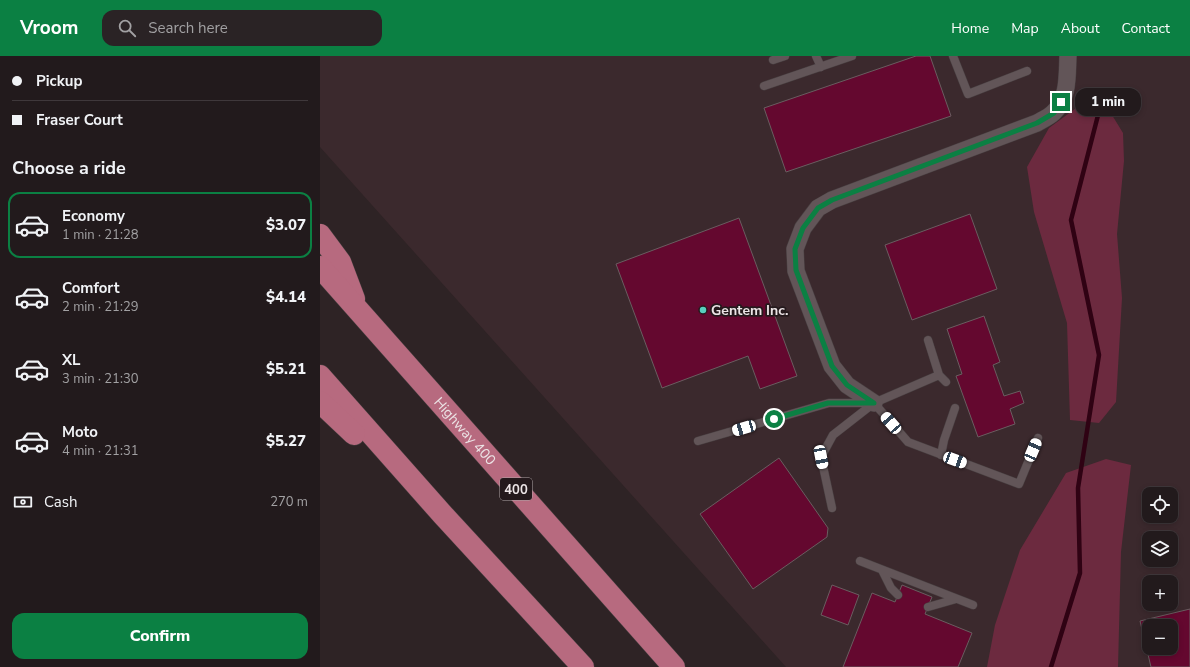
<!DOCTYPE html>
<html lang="en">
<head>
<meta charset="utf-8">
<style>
	body { margin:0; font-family:"Nunito Sans",sans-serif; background:#2a2325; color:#f1f3f6; height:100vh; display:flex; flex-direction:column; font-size:15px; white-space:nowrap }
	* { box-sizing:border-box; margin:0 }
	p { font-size:13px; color:#a2a1a3 }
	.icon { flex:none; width:22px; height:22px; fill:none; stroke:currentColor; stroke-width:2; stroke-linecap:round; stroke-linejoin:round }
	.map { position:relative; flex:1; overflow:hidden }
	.details { display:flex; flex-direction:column; background:#221a1c; width:320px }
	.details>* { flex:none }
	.banner { display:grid; align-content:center; height:88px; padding:0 12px; background:#221a1c }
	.fabs { position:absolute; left:822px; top:431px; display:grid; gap:8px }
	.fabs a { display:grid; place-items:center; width:36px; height:36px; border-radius:8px; background:#221a1c; box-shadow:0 2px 6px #0003,0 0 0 1px #3f383b; font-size:20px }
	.end { position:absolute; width:18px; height:18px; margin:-9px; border:5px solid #0b8043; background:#fff; box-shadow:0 0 0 2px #fff }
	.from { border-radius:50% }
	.bubble { position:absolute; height:28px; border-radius:12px; background:#221a1c; box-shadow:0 2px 6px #0003,0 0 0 1px #3f383b; font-size:13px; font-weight:800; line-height:28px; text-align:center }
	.car { position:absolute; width:12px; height:24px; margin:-12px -6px; border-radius:5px; box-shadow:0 0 3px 1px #0007; background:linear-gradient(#fff 24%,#345 0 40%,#fff 0 76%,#345 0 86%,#fff 0) }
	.banner b { display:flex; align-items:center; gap:14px; height:38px; font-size:15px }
	.banner b+b { border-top:1px solid #3f383b }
	.banner i { width:10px; height:10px; background:#f1f3f6 }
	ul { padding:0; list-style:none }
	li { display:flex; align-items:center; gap:12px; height:66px; margin:0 8px 6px; padding:0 4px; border:2px solid transparent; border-radius:12px }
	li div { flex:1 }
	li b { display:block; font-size:15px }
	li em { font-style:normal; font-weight:800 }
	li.current { border-color:#0b8043 }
	li>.icon { width:36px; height:36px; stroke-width:1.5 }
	h2 { padding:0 12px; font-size:18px; line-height:48px }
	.pay { display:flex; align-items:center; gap:10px; height:44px; padding:0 12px; font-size:15px }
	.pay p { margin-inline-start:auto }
	.action { display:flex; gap:8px; margin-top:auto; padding:8px 12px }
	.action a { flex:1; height:46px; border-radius:12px; background:#0b8043; color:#fff; font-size:16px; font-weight:800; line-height:46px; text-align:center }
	header { display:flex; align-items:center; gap:24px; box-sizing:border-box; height:56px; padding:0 20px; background:#0b8043; color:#fff }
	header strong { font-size:19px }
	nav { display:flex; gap:22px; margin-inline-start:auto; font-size:14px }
	.search { width:280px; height:36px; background:#2a2325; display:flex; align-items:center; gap:10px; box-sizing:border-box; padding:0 14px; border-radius:12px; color:#a2a1a3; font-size:15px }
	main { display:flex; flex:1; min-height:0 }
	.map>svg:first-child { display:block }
</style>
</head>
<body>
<header>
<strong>Vroom</strong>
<div class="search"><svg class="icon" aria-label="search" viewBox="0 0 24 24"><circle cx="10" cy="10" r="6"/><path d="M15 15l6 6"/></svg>Search here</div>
<nav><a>Home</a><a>Map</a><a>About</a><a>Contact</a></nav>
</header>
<main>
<section class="details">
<div class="banner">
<b><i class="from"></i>Pickup</b>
<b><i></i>Fraser Court</b>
</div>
<h2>Choose a ride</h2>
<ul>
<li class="current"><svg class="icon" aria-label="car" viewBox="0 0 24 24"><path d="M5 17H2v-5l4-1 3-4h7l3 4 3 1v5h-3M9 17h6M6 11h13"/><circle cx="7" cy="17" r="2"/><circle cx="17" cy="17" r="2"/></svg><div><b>Economy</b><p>1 min · 21:28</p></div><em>$3.07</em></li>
<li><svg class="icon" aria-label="car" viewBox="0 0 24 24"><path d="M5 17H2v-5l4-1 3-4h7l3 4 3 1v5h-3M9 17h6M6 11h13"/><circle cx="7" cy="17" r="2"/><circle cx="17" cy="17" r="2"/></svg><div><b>Comfort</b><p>2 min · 21:29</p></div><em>$4.14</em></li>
<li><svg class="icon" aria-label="car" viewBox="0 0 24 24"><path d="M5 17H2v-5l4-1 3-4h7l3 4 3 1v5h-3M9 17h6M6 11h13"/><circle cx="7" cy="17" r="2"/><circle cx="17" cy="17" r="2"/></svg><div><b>XL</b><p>3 min · 21:30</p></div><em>$5.21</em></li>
<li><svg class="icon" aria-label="car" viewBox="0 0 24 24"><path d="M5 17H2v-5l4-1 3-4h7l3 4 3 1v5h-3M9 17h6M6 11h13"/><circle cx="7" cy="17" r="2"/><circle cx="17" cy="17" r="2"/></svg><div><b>Moto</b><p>4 min · 21:31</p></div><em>$5.27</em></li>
</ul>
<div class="pay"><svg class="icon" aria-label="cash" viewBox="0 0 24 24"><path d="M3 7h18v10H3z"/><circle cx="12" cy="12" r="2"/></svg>Cash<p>270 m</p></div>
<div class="action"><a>Confirm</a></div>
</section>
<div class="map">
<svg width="870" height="611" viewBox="0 0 870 611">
	<rect width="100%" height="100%" fill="#2e2325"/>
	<path fill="#3b292d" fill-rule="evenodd" d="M0,0H870V611H466L0,91ZM829,438H851V460H829ZM829,482H851V504H829ZM829,526H851V548H829ZM829,570H851V592H829Z"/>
	<path fill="#6c2a3f" d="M763,47L792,59L803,77L804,105L797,178L802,242L796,346L779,367L750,364L747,267L714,156L707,111L729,72Z
		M786,403L811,409L801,496L798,611H667L675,569L700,494L746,417Z"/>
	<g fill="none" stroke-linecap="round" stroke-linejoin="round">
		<path stroke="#2f0213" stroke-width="4.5" d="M731,611L760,517L758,432L779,299L751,164L784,36"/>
	</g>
	<path fill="#64082f" stroke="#6a5d60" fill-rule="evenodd" d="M596,0H610L631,60L466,116L444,52Z
		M650,158L677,233L592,264L565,189Z
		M419,162L477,320L440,333L428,300L342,332L296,208Z
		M664,260L680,306L673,309L684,340L700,335L704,347L690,353L695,368L658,381L636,320L642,318L627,273Z
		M459,402L508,472L507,481L433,533L380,458Z
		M512,529L539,539L528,569L501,559Z
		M582,529L612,541L605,558L652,577L638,611H523L552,537L575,546Z
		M870,553V611H831L820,565ZM829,570H851V592H829Z"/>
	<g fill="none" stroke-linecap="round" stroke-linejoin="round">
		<g stroke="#494042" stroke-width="9">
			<path id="service" d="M496,0L501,11
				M633,0L648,38L707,15
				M453,4L465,0
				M444,30L532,0
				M608,284L619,319L626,326
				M378,385L509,347H554L588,386L699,428L718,382
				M621,399L624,384L635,352
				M512,452L501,401L513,379L554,347L619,319
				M540,505L653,549
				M562,514L571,532L578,539
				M608,551L636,543"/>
		</g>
		<g stroke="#494042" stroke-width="18">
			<path id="minor" d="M554,347L527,329L512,310L476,215L475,193L483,172L498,152L512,144L717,67C722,64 729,61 733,57C749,43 747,19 748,0"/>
		</g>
		<g stroke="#494042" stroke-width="23">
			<g id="motorway">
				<path d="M0,179L20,206L34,243"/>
				<path id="s1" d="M0,211L354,611"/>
				<path d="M0,320L123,459L263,611"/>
				<path d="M0,346L34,378"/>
			</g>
		</g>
		<use href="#service" stroke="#625558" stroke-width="8"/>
		<use href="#minor" stroke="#625558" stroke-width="17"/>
		<use href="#motorway" stroke="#b76a7f" stroke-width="22"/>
	</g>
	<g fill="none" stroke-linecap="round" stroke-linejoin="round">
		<path stroke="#0b8043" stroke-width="5" d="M454,363L508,347H554L527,329L512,310L476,214L475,193L483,172L498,152L512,144L717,67L734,57L741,46"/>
	</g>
	<circle fill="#59cebe" stroke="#24191c" stroke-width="1.5" cx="383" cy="254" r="4"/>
	<g text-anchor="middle" stroke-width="3.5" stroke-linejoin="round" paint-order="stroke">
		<rect fill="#24191c" stroke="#b0a7a9" stroke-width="1" x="180" y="422" width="32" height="22" rx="3"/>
		<g font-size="13" font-weight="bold" fill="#ece4e6">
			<text x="196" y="438">400</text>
		</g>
		<g font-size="14" font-weight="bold" fill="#ece4e6" stroke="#24191c" text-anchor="start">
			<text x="391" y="259">Gentem Inc.</text>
		</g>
		<g font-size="14" fill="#ece4e6" stroke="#24191c">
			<text dy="5" stroke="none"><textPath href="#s1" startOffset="219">Highway 400</textPath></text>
		</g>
	</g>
</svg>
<div class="fabs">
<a><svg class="icon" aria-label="locate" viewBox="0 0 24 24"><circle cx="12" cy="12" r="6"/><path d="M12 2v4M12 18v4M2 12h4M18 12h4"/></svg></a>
<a><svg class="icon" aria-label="layers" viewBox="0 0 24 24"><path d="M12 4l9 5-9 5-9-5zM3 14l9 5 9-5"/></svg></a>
<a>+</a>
<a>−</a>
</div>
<i class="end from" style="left:454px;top:363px"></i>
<i class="end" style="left:741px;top:46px"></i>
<div class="bubble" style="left:755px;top:32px;width:66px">1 min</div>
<i class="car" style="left:571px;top:367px;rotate:319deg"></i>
<i class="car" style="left:424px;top:372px;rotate:254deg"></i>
<i class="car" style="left:713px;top:394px;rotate:23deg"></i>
<i class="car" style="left:501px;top:401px;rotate:169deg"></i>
<i class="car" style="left:635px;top:404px;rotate:110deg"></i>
</div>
</main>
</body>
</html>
